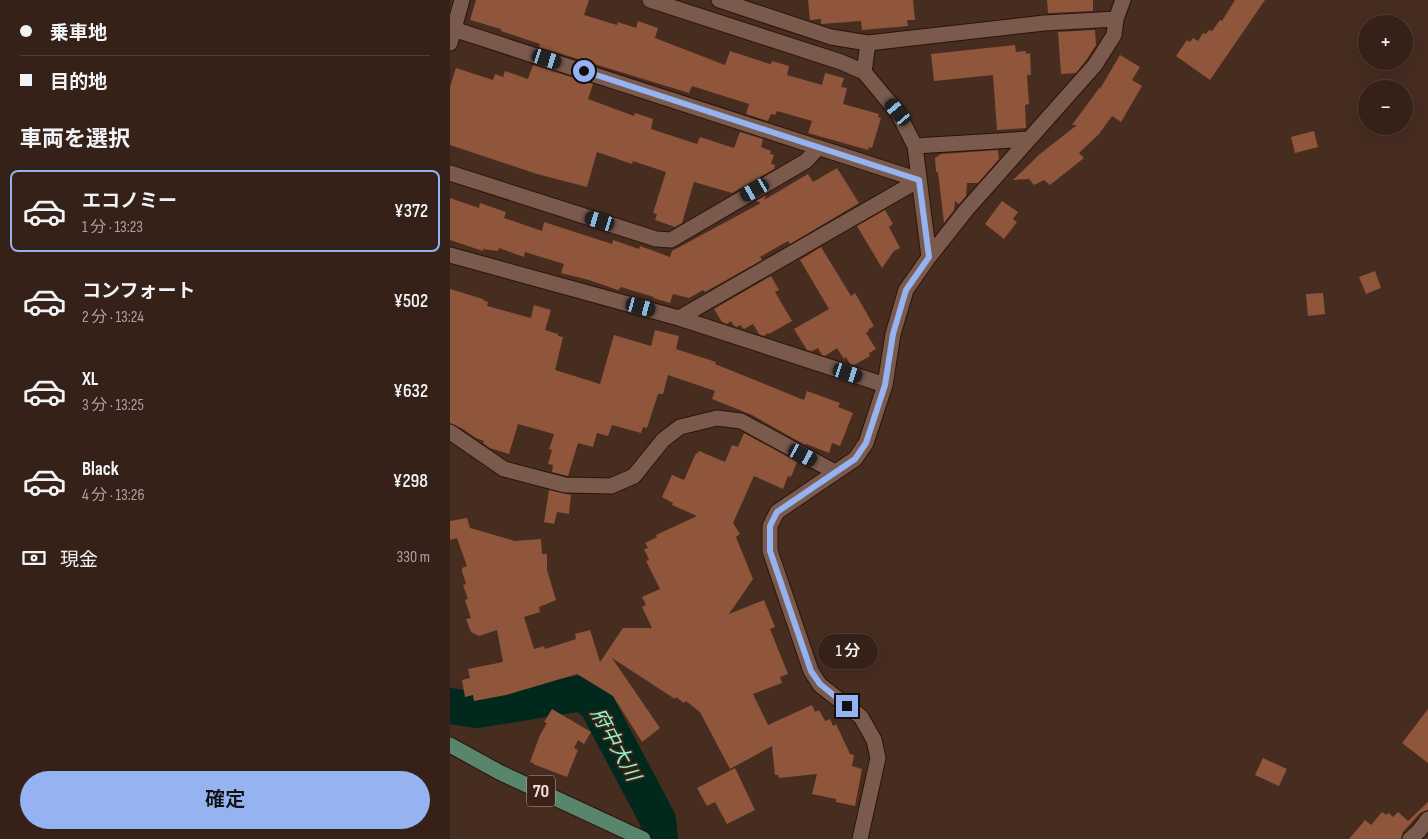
<!DOCTYPE html>
<html lang="ja">
<head>
<meta charset="utf-8">
<style>
	body { margin:0; font-family:"Sofia Sans Condensed","Noto Sans JP",sans-serif; background:#3d2921; color:#f1f3f6; height:100vh; display:flex; flex-direction:column; font-size:19px; white-space:nowrap }
	* { box-sizing:border-box; margin:0 }
	p { font-size:16px; color:#aaa3a2 }
	.icon { flex:none; width:28px; height:28px; fill:none; stroke:currentColor; stroke-width:2; stroke-linecap:round; stroke-linejoin:round }
	.map { position:relative; flex:1; overflow:hidden }
	.sheet { display:flex; flex-direction:column; background:#352118; width:450px }
	.sheet>* { flex:none }
	.top-card { display:grid; align-content:center; height:110px; padding:0 20px; background:#352118 }
	.tools { position:absolute; left:908px; top:15px; display:grid; gap:10px }
	.tools a { display:grid; place-items:center; width:55px; height:55px; border-radius:50%; background:#352118; box-shadow:0 5px 20px #0002,0 0 0 1px #4f3e37; font-size:25px }
	.end { position:absolute; width:22px; height:22px; margin:-11px; border:6px solid #95b2f1; background:#111; box-shadow:0 0 0 2px #111 }
	.from { border-radius:50% }
	.bubble { position:absolute; height:35px; border-radius:18px; background:#352118; box-shadow:0 5px 20px #0002,0 0 0 1px #4f3e37; font-size:16px; font-weight:600; line-height:35px; text-align:center }
	.car { position:absolute; width:15px; height:30px; margin:-15px -8px; border-radius:6px; box-shadow:0 0 4px 1px #0007; background:linear-gradient(#222 24%,#8ab4d8 0 40%,#222 0 76%,#8ab4d8 0 86%,#222 0) }
	.top-card b { display:flex; align-items:center; gap:18px; height:48px; font-size:19px }
	.top-card b+b { border-top:1px solid #4f3e37 }
	.top-card i { width:12px; height:12px; background:#f1f3f6 }
	ul { padding:0; list-style:none }
	li { display:flex; align-items:center; gap:15px; height:82px; margin:0 10px 8px; padding:0 10px; border:2px solid transparent; border-radius:8px }
	li div { flex:1 }
	li b { display:block; font-size:19px }
	li em { font-style:normal; font-weight:600 }
	li.on { border-color:#95b2f1 }
	li>.icon { width:45px; height:45px; stroke-width:1.5 }
	h2 { padding:0 20px; font-size:22px; line-height:60px }
	.pay { display:flex; align-items:center; gap:12px; height:55px; padding:0 20px; font-size:19px }
	.pay p { margin-inline-start:auto }
	.primary-button { display:flex; gap:10px; margin-top:auto; padding:10px 20px }
	.primary-button a { flex:1; height:58px; border-radius:30px; background:#95b2f1; color:#111; font-size:20px; font-weight:600; line-height:58px; text-align:center }
	main { display:flex; flex:1; min-height:0 }
	.map>svg:first-child { display:block }
</style>
</head>
<body>
<main>
<section class="sheet">
<div class="top-card">
<b><i class="from"></i>乗車地</b>
<b><i></i>目的地</b>
</div>
<h2>車両を選択</h2>
<ul>
<li class="on"><svg class="icon" aria-label="car" viewBox="0 0 24 24"><path d="M5 17H2v-5l4-1 3-4h7l3 4 3 1v5h-3M9 17h6M6 11h13"/><circle cx="7" cy="17" r="2"/><circle cx="17" cy="17" r="2"/></svg><div><b>エコノミー</b><p>1 分 · 13:23</p></div><em>¥372</em></li>
<li><svg class="icon" aria-label="car" viewBox="0 0 24 24"><path d="M5 17H2v-5l4-1 3-4h7l3 4 3 1v5h-3M9 17h6M6 11h13"/><circle cx="7" cy="17" r="2"/><circle cx="17" cy="17" r="2"/></svg><div><b>コンフォート</b><p>2 分 · 13:24</p></div><em>¥502</em></li>
<li><svg class="icon" aria-label="car" viewBox="0 0 24 24"><path d="M5 17H2v-5l4-1 3-4h7l3 4 3 1v5h-3M9 17h6M6 11h13"/><circle cx="7" cy="17" r="2"/><circle cx="17" cy="17" r="2"/></svg><div><b>XL</b><p>3 分 · 13:25</p></div><em>¥632</em></li>
<li><svg class="icon" aria-label="car" viewBox="0 0 24 24"><path d="M5 17H2v-5l4-1 3-4h7l3 4 3 1v5h-3M9 17h6M6 11h13"/><circle cx="7" cy="17" r="2"/><circle cx="17" cy="17" r="2"/></svg><div><b>Black</b><p>4 分 · 13:26</p></div><em>¥298</em></li>
</ul>
<div class="pay"><svg class="icon" aria-label="cash" viewBox="0 0 24 24"><path d="M3 7h18v10H3z"/><circle cx="12" cy="12" r="2"/></svg>現金<p>330 m</p></div>
<div class="primary-button"><a>確定</a></div>
</section>
<div class="map">
<svg width="978" height="839" viewBox="0 0 978 839">
	<rect width="100%" height="100%" fill="#472c20"/>
	<g fill="none" stroke-linecap="round" stroke-linejoin="round">
		<path stroke="#00281c" stroke-width="36" d="M0,706L27,710L133,693L147,705L208,820L210,839"/>
	</g>
	<path fill="#8f563c" d="M26,0H139L134,15L167,25L168,22L186,28L188,21L208,28L205,38L275,65L280,51L320,64H321L322,61L339,66L337,75L372,85L375,73L394,78L391,87L397,88L393,104L429,114L428,117L431,118L422,148L419,147L418,150L358,133L362,121L327,111L325,115L321,114L318,121L296,114L299,104L242,86L239,93L89,47L90,44L51,31V29L20,20Z
		M358,0H463L465,20H457L458,26L412,30L411,21L371,24V19L360,20Z
		M597,0H643V11L598,13Z
		M785,0H815L760,80L726,56L737,40L740,42L743,38L748,41L753,33L756,34L759,30L762,31L770,20L772,21Z
		M645,30L646,45L637,59L626,73L611,74L608,32Z
		M565,45L566,52L576,51V54L580,53L581,75H577L579,104L575,105L576,128L547,130L543,75L484,81L481,54Z
		M670,55L690,67L682,80L692,86L671,122L662,116L649,134L629,153L634,158L600,185L594,180L584,185L579,179L563,180L590,154L627,125H622L650,87V89Z
		M83,65L143,84L138,99L184,116L185,113L203,119L201,129L247,144L250,137L284,148L290,132L313,139L311,147L321,151L320,154L324,155L321,164L325,165L324,169L282,193L244,182L232,223L225,227L205,220L207,214L203,213L216,172L183,161L182,164L147,152L137,187L87,174L0,145V87L6,68L43,80L45,74L53,77L55,71L78,79Z
		M864,131L868,147L845,153L841,137Z
		M548,150L549,159L528,183H517L516,196L509,204L505,201L504,210L494,223L488,172H486L485,158L491,154Z
		M387,168L409,203L340,244L338,241L310,257L312,260L255,292L253,290L239,298L223,294L220,303L203,298L204,297L171,287L168,290L139,280L111,273L114,264L75,252L74,257L49,248L48,251L33,249V251L0,240V198L29,208L30,203L56,212L54,218L92,231L94,222L162,244L163,240L189,249L190,246L220,257L222,251L311,203L306,201L316,195L314,200L358,174L363,182Z
		M552,201L568,212L563,219L567,222L554,239L535,224Z
		M435,210L443,224L439,227L450,248L444,251L432,268L407,226Z
		M371,247L401,296L405,293L424,326L418,330L419,331L416,333L426,349L419,353L420,356L404,365L400,364L396,357L394,359L387,348L375,356L372,355L368,348L362,351L357,350L344,329L379,309L350,260Z
		M925,271L931,288L916,294L909,277Z
		M321,276L329,290L325,292L342,321L319,334L318,333L314,336L309,334L303,324L294,329L290,325L287,327L284,326L281,321L277,324L272,322L264,309Z
		M0,289L33,299V300L38,302L37,306L81,318L84,305L101,310L95,330L108,334V336L113,337L105,370L150,384L164,335L201,346L205,330L229,336L226,349L266,362L265,364L354,400L357,391L390,403L388,407L403,413L390,446L382,443L379,453L356,444L355,445L302,415L262,399L265,391L218,375L213,394H208L197,428L193,427L191,433L162,425L158,436L147,433L143,447L128,443L118,476L102,472L103,465L98,464L102,450L99,449L104,434L68,424L59,454L40,448L33,443L34,441L26,438L13,429L0,423Z
		M873,293L875,314L858,316L856,294Z
		M294,433L347,462L341,477L338,476L333,489L304,476L283,523L290,534L286,537L303,579L279,614L314,600L325,627L320,629L338,674L330,677L332,683L303,694L318,725L362,705L365,712L369,710L375,721L380,719L383,726L386,724L400,754L404,755L402,766L412,769L405,806L386,802V799L362,794L367,774L329,778L328,775H325L322,746L280,769L250,712L236,701L234,703L226,697L225,699L162,658L210,728L192,742L163,696L127,674L56,695L24,701L23,695L15,697L12,680L20,678L18,669L53,662L47,630L29,636L21,632L16,619L21,618L15,600L18,599L13,585L16,584L12,571V568L17,566L7,538L0,540V521L17,518L20,528L65,541L91,539L92,554H97V570L106,600L89,607L90,612L74,617L84,649L94,646L95,649L126,639L125,634L140,630L150,662L173,628H202L192,607L196,605L192,597L210,589L196,561L199,560L194,549L198,548L195,543L207,537L206,535L247,516L222,505L223,503L212,497L222,475L234,480L246,453L247,454L249,451L275,462L282,445L288,447Z
		M99,490L121,495L119,514L107,512L104,524L94,522Z
		M102,709L141,732L134,744L128,740L124,748L128,750L117,777L83,764L84,763L80,762L90,735L97,723L94,722Z
		M978,709V763L952,743Z
		M813,758L837,769L829,786L805,775Z
		M285,768L305,810L277,824L265,802L257,806L247,788Z
		M978,802V810L970,813L953,832L951,839H899L915,820L921,825L932,812L936,815L939,813L943,817L948,812L958,821Z"/>
	<g fill="none" stroke-linecap="round" stroke-linejoin="round">
		<g stroke="#2c1308" stroke-width="17">
			<path id="street" d="M200,0L391,62L414,72L448,113L465,146L479,257
				M269,0L381,37L418,43L594,23L666,19
				M0,28L469,180
				M0,43L12,0
				M414,72L418,43
				M465,146L579,139
				M0,173L206,239L221,240L356,161L368,148
				M0,255L229,318L435,385
				M229,318L469,180
				M0,432L54,469L115,485L161,486L184,476L213,440L230,427L267,418L291,421L385,472
				M410,839L428,758L424,740L411,717L370,685L361,671L320,551V526L327,512L405,459L416,443L435,385L443,334L456,290L479,257L517,209L645,65L664,35L666,19L673,0
				M960,839L969,831L978,819"/>
		</g>
		<g stroke="#2c1308" stroke-width="17">
			<path id="primary" d="M0,745L49,772L193,839"/>
		</g>
		<use href="#street" stroke="#795a4d" stroke-width="15"/>
		<use href="#primary" stroke="#57866d" stroke-width="15"/>
	</g>
	<g fill="none" stroke-linecap="round" stroke-linejoin="round">
		<path stroke="#95b2f1" stroke-width="6" d="M134,71L469,180L479,257L456,290L443,334L435,385L416,443L405,459L327,512L320,526V551L361,671L370,684L397,706"/>
	</g>
	<g text-anchor="middle" stroke-width="4" stroke-linejoin="round" paint-order="stroke">
		<rect fill="#3c2216" stroke="#bba79e" stroke-width="1" x="77" y="775.5" width="28" height="31" rx="4"/>
		<g font-size="18" font-weight="bold" fill="#f2e0d8">
			<text x="91" y="797">70</text>
		</g>
		<g font-size="20" font-style="italic" fill="#8af6cf" stroke="#3c2216">
			<text transform="translate(166 744) rotate(61)" y="7">府中大川</text>
		</g>
	</g>
</svg>
<div class="tools">
<a>+</a>
<a>−</a>
</div>
<i class="end from" style="left:134px;top:71px"></i>
<i class="end" style="left:397px;top:706px"></i>
<div class="bubble" style="left:368px;top:634px;width:60px">1 分</div>
<i class="car" style="left:97px;top:59px;rotate:108deg"></i>
<i class="car" style="left:448px;top:112px;rotate:320deg"></i>
<i class="car" style="left:305px;top:190px;rotate:240deg"></i>
<i class="car" style="left:150px;top:221px;rotate:287deg"></i>
<i class="car" style="left:191px;top:307px;rotate:105deg"></i>
<i class="car" style="left:398px;top:373px;rotate:108deg"></i>
<i class="car" style="left:353px;top:455px;rotate:118deg"></i>
</div>
</main>
</body>
</html>
